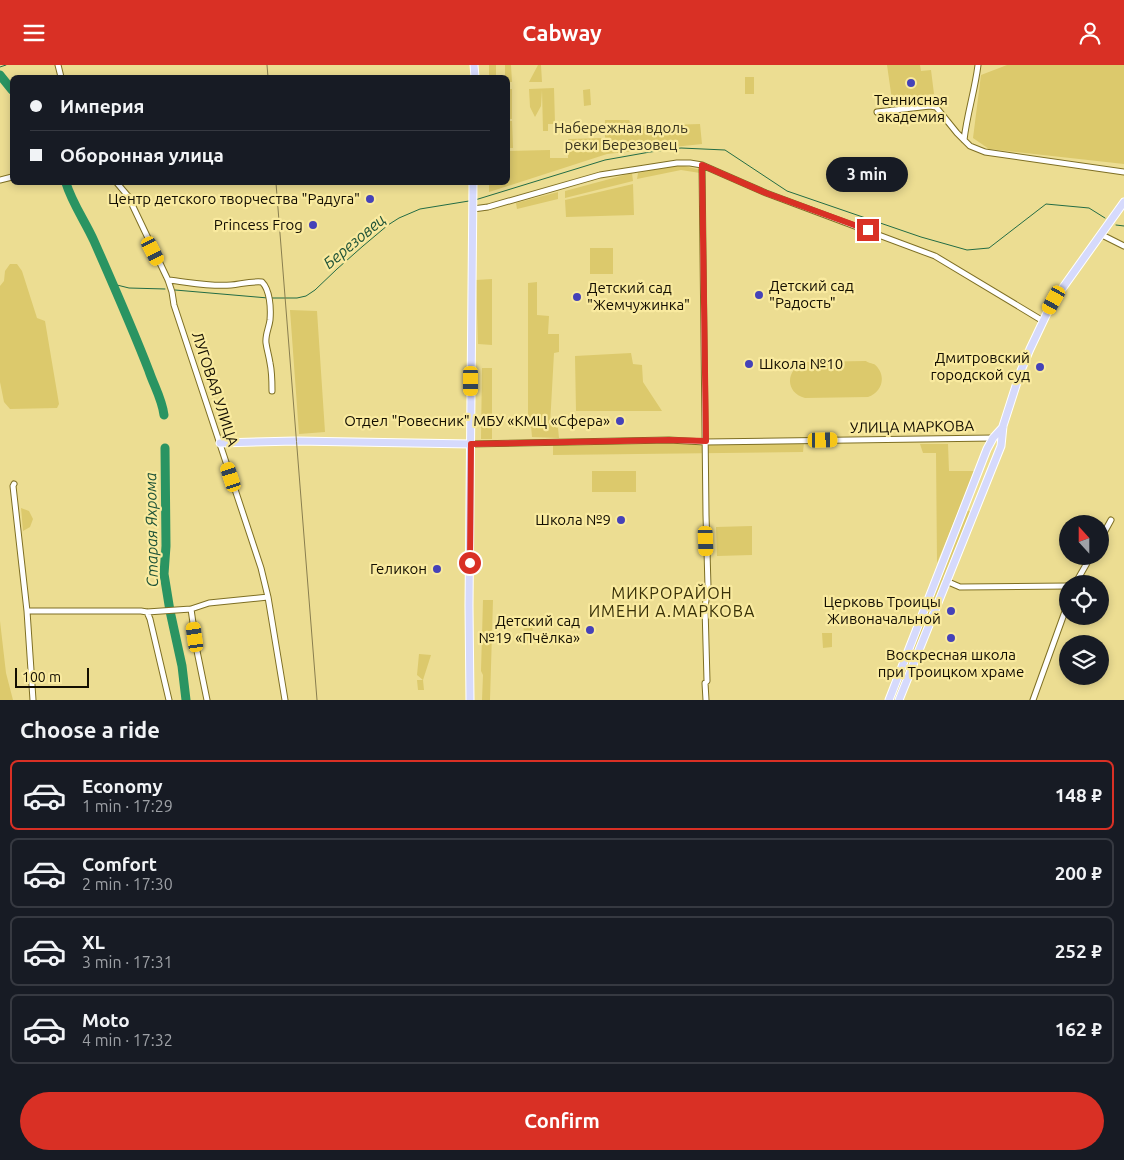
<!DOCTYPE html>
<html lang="en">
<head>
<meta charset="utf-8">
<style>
	body { margin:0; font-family:Ubuntu,sans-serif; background:#20242c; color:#f1f3f6; height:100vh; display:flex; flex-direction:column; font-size:19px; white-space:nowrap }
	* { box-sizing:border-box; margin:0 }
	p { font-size:16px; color:#9ea1a6 }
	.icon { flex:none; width:28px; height:28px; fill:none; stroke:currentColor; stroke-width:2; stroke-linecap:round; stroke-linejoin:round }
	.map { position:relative; height:635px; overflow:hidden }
	.details { display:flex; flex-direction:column; background:#171b24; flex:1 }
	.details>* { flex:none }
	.hud { position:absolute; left:10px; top:10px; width:500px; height:110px; border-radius:8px; box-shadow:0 2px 8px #0003; display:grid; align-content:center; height:110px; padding:0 20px; background:#171b24 }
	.needle { width:32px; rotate:339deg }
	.controls { position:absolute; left:1059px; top:450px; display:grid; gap:10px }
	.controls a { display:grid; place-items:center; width:50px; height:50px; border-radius:50%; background:#171b24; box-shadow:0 2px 8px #0003; font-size:25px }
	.scale { position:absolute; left:15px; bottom:12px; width:74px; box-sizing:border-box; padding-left:5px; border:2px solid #130e00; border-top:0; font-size:14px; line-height:18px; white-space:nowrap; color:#130e00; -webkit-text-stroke:4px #f9ea9f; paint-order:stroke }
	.end { position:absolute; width:22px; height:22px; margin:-11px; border:6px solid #d93025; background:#fff; box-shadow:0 0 0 2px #fff }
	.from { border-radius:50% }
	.bubble { position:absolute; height:35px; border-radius:18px; background:#171b24; box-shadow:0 2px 8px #0003; font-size:16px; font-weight:600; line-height:35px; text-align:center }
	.car { position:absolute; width:15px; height:30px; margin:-15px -8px; border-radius:6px; box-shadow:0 0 4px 1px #0007; background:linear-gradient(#f5c518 24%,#345 0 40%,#f5c518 0 76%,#345 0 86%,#f5c518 0) }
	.hud b { display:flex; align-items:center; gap:18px; height:48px; font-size:19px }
	.hud b+b { border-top:1px solid #363941 }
	.hud i { width:12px; height:12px; background:#f1f3f6 }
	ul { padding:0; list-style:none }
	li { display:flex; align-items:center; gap:15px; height:70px; margin:0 10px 8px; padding:0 10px; border:2px solid #363941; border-radius:8px }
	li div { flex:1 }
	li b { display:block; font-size:19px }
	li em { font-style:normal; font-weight:600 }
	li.current { border-color:#d93025 }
	li>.icon { width:45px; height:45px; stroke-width:1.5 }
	h2 { padding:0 20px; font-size:22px; line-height:60px }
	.button { display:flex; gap:10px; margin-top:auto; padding:10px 20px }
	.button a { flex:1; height:58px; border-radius:30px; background:#d93025; color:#fff; font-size:20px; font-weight:600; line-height:58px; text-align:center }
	header { display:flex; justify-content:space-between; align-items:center; height:65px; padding:0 20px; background:#d93025; color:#fff; font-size:22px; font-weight:600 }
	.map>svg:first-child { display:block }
</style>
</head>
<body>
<header><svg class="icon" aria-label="menu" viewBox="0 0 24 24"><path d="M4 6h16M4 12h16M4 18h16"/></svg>Cabway<svg class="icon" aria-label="person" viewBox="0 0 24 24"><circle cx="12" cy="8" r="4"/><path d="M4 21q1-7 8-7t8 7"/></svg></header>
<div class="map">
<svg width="1124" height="635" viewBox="0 0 1124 635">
	<rect width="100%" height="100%" fill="#ecdd92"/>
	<path fill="#dcc96c" d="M489,0H496V12H489Z
		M505,0H511L512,17H508V12H505Z
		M538,0H541L542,17H529Z
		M887,0H920L921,6L931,5L934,29L925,30L926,38L893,42Z
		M1007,0H1124V99L989,84L973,73L981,10Z
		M745,12H754V29H745Z
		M554,23L555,59H548V66H543L542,25L541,41L535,52L530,42L529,24Z
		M508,24H512V54H508Z
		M590,24L591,40L584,41L583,25Z
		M605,55H629L630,57L636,61L700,59L702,79L607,89L489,127V118H508V86L550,85V93H568V74L605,73Z
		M508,56H512L513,83H508Z
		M680,100L701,105L700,108L681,105L637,114L638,108Z
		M632,108L633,116L565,133V126Z
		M633,119L634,150L566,152L565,135Z
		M558,127V134L517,144L516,138Z
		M590,183H613V209H590Z
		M10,199H17L22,206L37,253L45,256L59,339L57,343L10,344L4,337L0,317V221L4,216L5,206Z
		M492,214V280L478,279L476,215Z
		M537,217V250L549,251L548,269H559V287L554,288L550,360L558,363L559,373L532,372L531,361L528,359V218Z
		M290,245L317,246L325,367L299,369Z
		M631,288L633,299L642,300L643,317L662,346H576L575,291Z
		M866,296C867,297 873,299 874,299C887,309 883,327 868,332L805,333C784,327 786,304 805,297Z
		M482,303H492V374H481Z
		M804,378L803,387L553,390V379Z
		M920,379H948L949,406H975L937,498L936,388H923Z
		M592,406H636V427H592Z
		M21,443L29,446L33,454L30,462L23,466Z
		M967,445L971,447L896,635H891Z
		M752,461V490L717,491L716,462Z
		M483,535H493L490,635H482L483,610L481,606Z
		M0,556L6,608L13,635H0Z
		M524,558H533L532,576H523Z
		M822,568H832V582L823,583Z
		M419,589L431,590L423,615L424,625H418L417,615H423L417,610Z"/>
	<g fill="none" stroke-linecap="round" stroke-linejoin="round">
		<path stroke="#236c45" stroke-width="1" d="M0,2L6,0
			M475,135L605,95L650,87L681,83L725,85L787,126L921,172L967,185L989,183L1046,139L1089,143L1105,153
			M1116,160L1124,161
			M114,223L117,220L129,223L165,224
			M175,225L268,233
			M272,233H297L306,231L315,225L337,204L363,181L388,160L399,153L420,144L469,136"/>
		<path stroke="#2a9462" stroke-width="9" d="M0,10L12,25
			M66,118C72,138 85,156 94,176C113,219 132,262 149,306C154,321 162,334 164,350
			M165,383L166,481L164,509L170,546L182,601L186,635"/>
		<g stroke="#7e6f24" stroke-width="7">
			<path id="minor" d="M58,0L61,12
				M877,47L930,41L936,42L957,68L970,81L985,87L1124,107
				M964,75C967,49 975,25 978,0
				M702,100L706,450L708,522L705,542L707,616L705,618L706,635
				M0,115L12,112
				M117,118L128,131L168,215L172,227L174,240L261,503L268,532L285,635
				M473,144L488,142L600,110L677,98H690L702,100L766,128L935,191L1043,256
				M1102,170L1124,181
				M168,215C188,217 210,222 231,220C241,219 251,216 262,217C270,225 271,243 270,255C269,263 265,270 266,278C267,285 269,291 270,298C272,307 272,317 272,326
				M471,379L669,375L705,377L993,373
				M14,419L13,421L27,546L33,635
				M1100,475L1111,455
				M946,516L960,522L1068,521
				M1075,519L1091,491
				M191,544L197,586L207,635
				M27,546H141L147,547L191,544L209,538L268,532
				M147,547L150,554L169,635
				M1033,635L1068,538"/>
		</g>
		<g stroke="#fff" stroke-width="9">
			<path id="major" d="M474,0L475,12
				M220,378L296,376L471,379
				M470,635L469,541L473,118
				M889,635L987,384L993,373L1003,362
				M899,635L1001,381L1003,361L1020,308L1030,284L1048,246L1054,235L1124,137"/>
		</g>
		<use href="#minor" stroke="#fff" stroke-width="5"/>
		<use href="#major" stroke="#d6dafc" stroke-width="7"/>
		<path stroke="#897e4f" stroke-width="1" d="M267,0L268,12
			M276,118C290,290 303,463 317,635"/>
	</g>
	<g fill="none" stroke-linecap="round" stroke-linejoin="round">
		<path stroke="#d93025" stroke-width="6" d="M470,498L471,379L669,375L706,376L702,100L766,128L868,165"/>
	</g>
	<g fill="#4542b8" stroke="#f9ea9f" stroke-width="2">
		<circle cx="911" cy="18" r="5"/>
		<circle cx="370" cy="134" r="5"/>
		<circle cx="313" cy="160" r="5"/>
		<circle cx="759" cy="230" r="5"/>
		<circle cx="577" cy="232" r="5"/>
		<circle cx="749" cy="299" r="5"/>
		<circle cx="1040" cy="302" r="5"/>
		<circle cx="620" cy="356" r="5"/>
		<circle cx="621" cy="455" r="5"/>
		<circle cx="437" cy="504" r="5"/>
		<circle cx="951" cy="546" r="5"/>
		<circle cx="590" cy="565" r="5"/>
		<circle cx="951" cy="573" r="5"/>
	</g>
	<g text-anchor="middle" stroke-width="4.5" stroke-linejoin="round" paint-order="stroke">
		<g font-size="15" fill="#130e00" stroke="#f9ea9f" text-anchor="end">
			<text x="911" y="40" text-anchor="middle">Теннисная<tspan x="911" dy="17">академия</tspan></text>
			<text x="360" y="139">Центр детского творчества "Радуга"</text>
			<text x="303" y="165">Princess Frog</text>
			<text x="769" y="226" text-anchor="start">Детский сад<tspan x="769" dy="17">"Радость"</tspan></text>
			<text x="587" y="228" text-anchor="start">Детский сад<tspan x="587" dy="17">"Жемчужинка"</tspan></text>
			<text x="1030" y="298">Дмитровский<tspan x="1030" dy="17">городской суд</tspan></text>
			<text x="759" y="304" text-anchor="start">Школа №10</text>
			<text x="610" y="361">Отдел "Ровесник" МБУ «КМЦ «Сфера»</text>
			<text x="611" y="460">Школа №9</text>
			<text x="427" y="509">Геликон</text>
			<text x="941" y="542">Церковь Троицы<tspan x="941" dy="17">Живоначальной</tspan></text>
			<text x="580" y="561">Детский сад<tspan x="580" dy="17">№19 «Пчёлка»</tspan></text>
			<text x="951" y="595" text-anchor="middle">Воскресная школа<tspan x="951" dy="17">при Троицком храме</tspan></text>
		</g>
		<g font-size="15" fill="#39341e" stroke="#f9ea9f">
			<text x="621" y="68">Набережная вдоль<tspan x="621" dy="17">реки Березовец</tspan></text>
		</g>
		<g font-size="15" fill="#130e00" stroke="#f9ea9f">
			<text transform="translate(215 324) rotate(72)" y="5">ЛУГОВАЯ УЛИЦА</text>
			<text transform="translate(912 362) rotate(-1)" y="5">УЛИЦА МАРКОВА</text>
		</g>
		<g font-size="16" font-style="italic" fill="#1d5237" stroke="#f9ea9f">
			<text transform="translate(354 176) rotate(-40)" y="6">Березовец</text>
			<text transform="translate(151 465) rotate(-91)" y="6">Старая Яхрома</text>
		</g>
		<g font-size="16" letter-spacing="1" fill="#383007" stroke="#f9ea9f">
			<text x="672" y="534">МИКРОРАЙОН<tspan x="672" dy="18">ИМЕНИ А.МАРКОВА</tspan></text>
		</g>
	</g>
</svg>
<div class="controls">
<a><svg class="needle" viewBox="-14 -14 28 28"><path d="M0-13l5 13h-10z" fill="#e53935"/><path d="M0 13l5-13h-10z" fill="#9ea1a6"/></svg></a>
<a><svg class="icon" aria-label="locate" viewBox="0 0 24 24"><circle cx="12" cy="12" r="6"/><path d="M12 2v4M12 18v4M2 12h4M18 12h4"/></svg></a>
<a><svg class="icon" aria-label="layers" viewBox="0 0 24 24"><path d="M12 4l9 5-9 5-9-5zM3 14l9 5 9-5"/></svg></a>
</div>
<div class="scale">100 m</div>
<i class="end from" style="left:470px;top:498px"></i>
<i class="end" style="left:868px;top:165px"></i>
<div class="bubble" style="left:826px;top:92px;width:82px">3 min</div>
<i class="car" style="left:153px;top:186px;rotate:153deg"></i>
<i class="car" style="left:1054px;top:235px;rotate:209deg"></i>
<i class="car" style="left:471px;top:316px;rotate:180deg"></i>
<i class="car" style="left:823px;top:375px;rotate:89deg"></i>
<i class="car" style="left:231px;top:412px;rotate:342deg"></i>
<i class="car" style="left:706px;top:476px;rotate:178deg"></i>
<i class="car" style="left:195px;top:572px;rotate:352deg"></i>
<div class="hud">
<b><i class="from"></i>Империя</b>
<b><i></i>Оборонная улица</b>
</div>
</div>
<section class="details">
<h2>Choose a ride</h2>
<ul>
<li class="current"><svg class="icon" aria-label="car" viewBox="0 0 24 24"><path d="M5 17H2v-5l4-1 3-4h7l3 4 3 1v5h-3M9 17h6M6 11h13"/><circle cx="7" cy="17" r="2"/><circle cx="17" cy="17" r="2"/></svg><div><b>Economy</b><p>1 min · 17:29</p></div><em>148 ₽</em></li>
<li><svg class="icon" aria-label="car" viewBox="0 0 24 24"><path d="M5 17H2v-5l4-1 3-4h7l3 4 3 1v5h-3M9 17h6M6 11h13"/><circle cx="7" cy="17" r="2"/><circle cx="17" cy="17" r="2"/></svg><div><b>Comfort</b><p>2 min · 17:30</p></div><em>200 ₽</em></li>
<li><svg class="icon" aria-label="car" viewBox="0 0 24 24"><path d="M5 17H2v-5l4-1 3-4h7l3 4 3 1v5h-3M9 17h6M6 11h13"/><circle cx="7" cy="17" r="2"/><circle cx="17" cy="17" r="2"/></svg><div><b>XL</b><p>3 min · 17:31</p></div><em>252 ₽</em></li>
<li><svg class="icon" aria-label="car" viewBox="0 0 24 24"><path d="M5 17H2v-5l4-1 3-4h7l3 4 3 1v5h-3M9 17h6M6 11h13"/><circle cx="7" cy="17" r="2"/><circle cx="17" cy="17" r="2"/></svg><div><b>Moto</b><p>4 min · 17:32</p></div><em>162 ₽</em></li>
</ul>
<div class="button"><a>Confirm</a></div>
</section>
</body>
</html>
